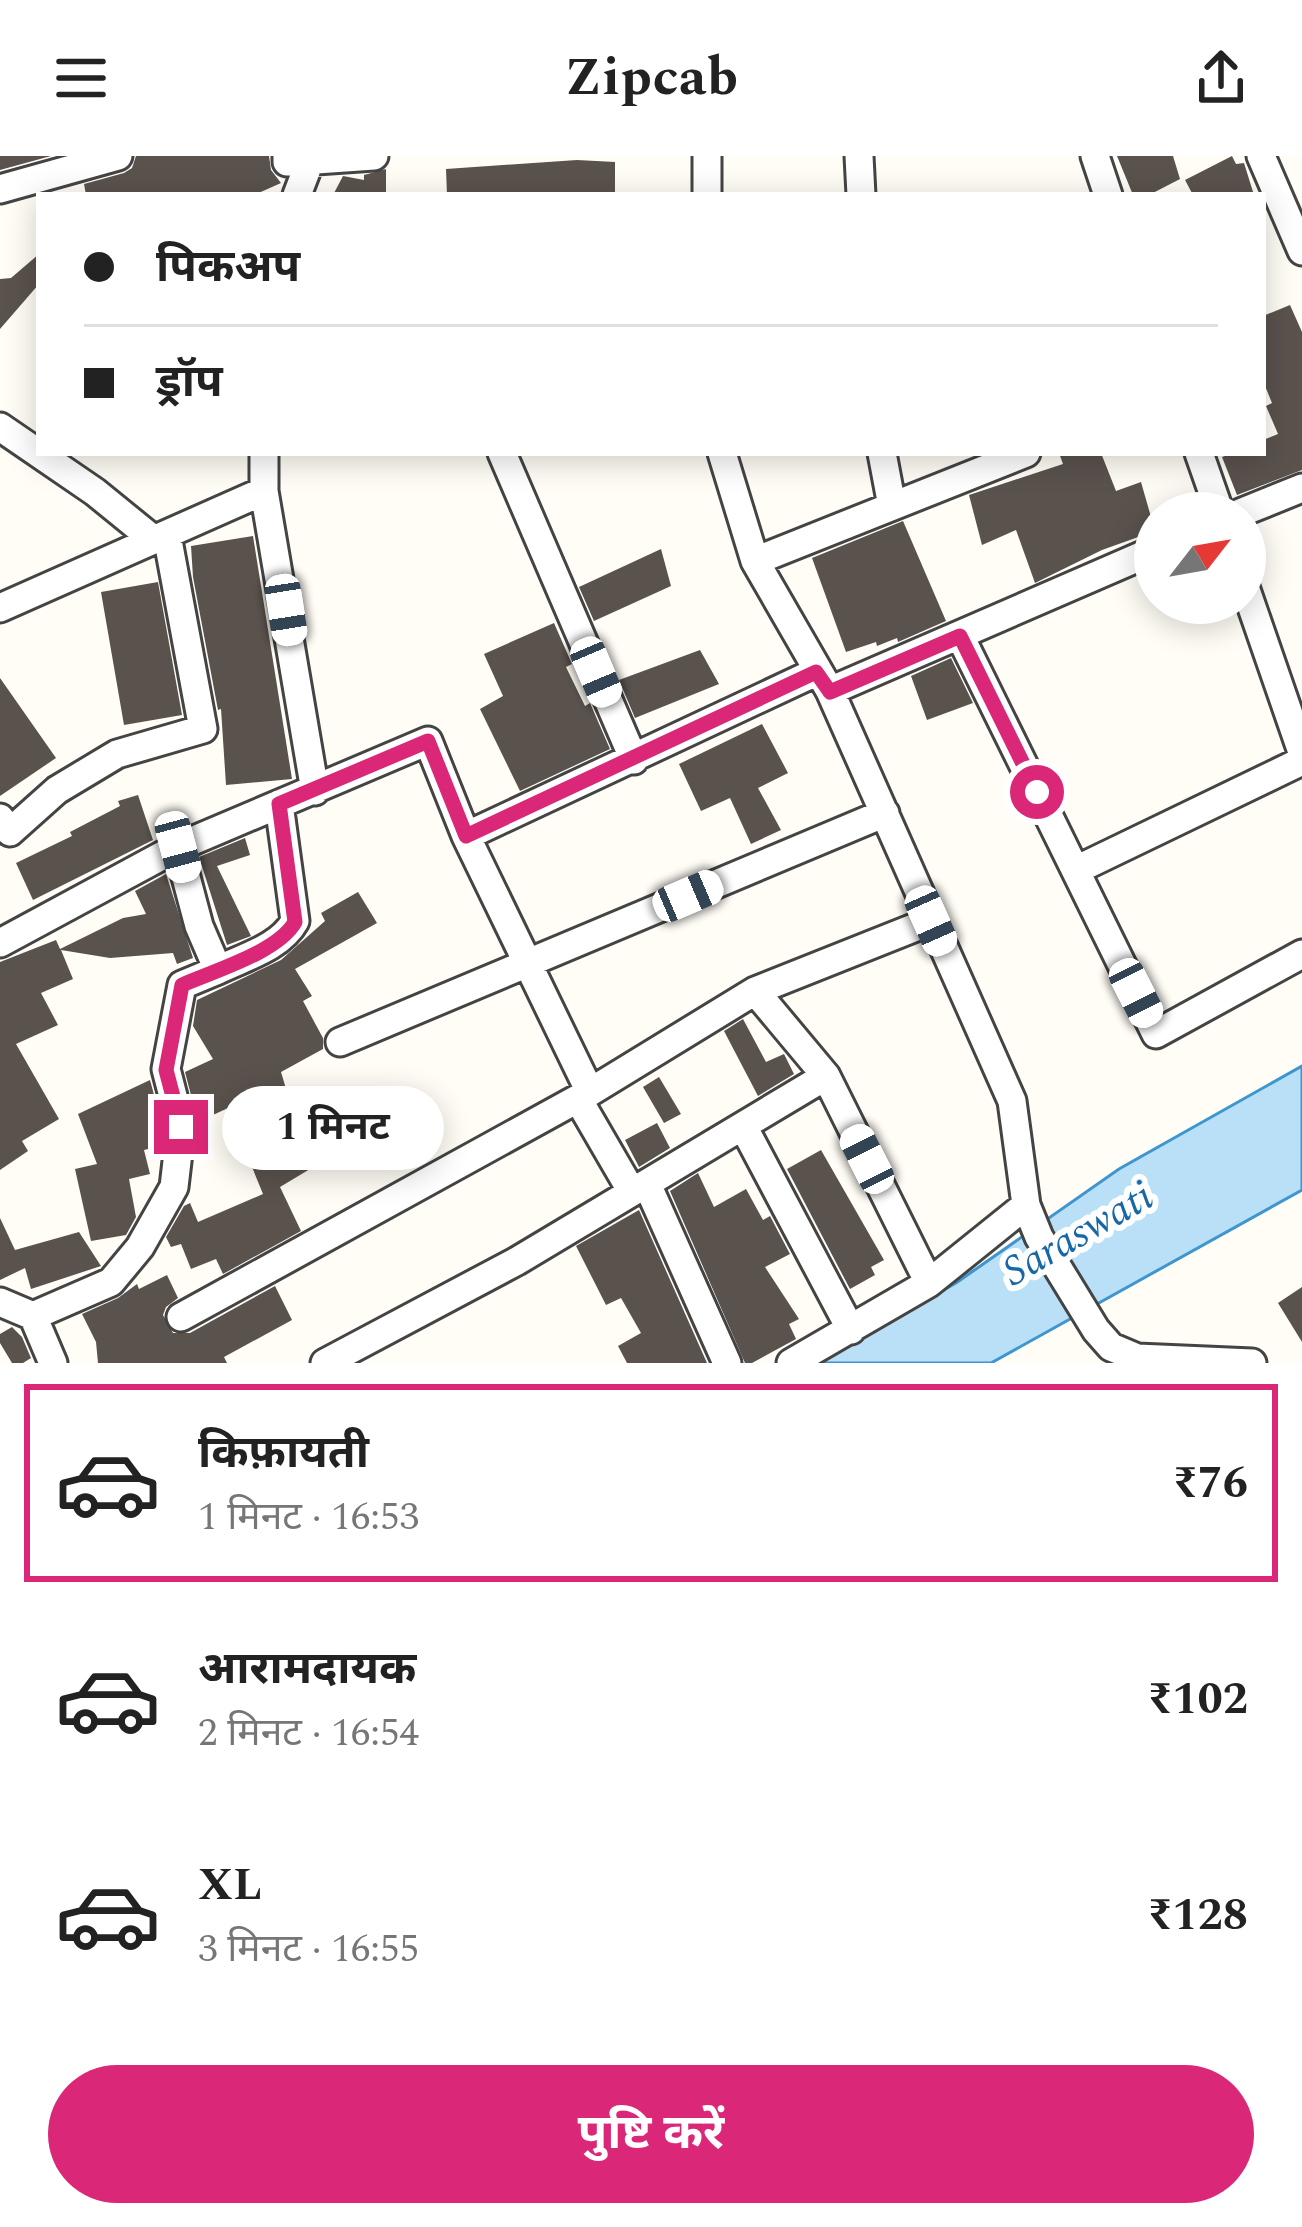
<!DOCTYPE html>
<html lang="hi">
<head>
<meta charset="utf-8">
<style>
	body { margin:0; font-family:Spectral,"Noto Sans Devanagari",serif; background:#f6f6f6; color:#222; height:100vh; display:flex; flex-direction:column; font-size:45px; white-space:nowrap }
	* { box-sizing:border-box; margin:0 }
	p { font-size:39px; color:#767676 }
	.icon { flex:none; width:66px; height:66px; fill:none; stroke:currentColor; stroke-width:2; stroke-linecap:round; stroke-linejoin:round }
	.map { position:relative; height:1207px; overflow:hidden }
	.sheet { display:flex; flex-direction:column; background:#fff; flex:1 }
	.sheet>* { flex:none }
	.hud { position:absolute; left:36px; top:36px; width:1230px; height:264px; border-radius:0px; box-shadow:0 6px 30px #0003; display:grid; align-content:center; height:264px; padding:0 48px; background:#fff }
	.needle { width:78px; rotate:59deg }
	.fabs { position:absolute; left:1134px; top:336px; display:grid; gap:24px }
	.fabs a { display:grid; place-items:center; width:132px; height:132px; border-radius:50%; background:#fff; box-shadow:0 6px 30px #0003; font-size:60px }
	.end { position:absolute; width:54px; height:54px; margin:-27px; border:15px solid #db2777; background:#fff; box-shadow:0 0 0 6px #fff }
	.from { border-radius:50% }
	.bubble { position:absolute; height:84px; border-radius:42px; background:#fff; box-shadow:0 6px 30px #0003; font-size:39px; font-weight:700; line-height:84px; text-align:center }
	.car { position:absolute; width:36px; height:72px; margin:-36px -18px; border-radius:15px; box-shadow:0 0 9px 3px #0007; background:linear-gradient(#fff 24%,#345 0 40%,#fff 0 76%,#345 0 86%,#fff 0) }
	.hud b { display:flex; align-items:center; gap:42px; height:114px; font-size:45px }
	.hud b+b { border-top:3px solid #e0e0e0 }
	.hud i { width:30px; height:30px; background:#222 }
	ul { padding:21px 0 0; list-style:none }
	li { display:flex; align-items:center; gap:36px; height:198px; margin:0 24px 18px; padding:0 24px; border:6px solid transparent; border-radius:0px }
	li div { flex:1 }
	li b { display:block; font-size:45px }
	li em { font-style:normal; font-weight:700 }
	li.current { border-color:#db2777 }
	li>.icon { width:108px; height:108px; stroke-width:1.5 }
	.primary-button { display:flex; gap:24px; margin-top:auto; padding:24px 48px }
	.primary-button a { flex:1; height:138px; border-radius:72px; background:#db2777; color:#fff; font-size:48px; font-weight:700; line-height:138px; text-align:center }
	header { display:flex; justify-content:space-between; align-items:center; height:156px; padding:0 48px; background:#fff; font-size:54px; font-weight:700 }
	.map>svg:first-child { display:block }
</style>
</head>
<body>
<header><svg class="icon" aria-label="menu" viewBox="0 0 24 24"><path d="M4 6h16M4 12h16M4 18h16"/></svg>Zipcab<svg class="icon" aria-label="share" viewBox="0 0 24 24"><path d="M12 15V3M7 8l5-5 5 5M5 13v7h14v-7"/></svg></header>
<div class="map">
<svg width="1302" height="1207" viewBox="0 0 1302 1207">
	<rect width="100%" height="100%" fill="#fffdf5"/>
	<path fill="#b9e0f7" stroke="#3f96cf" stroke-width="3" d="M1302,910V1034L991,1207H815L956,1127L1119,1013Z"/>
	<path fill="#5a524d" d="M0,0H51L0,14Z
		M136,0H269L271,14L281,27L254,39H86L84,28L124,17L132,12Z
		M1117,0H1173L1180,23L1149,39H1133Z
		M1232,0L1236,8L1244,7L1254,39H1193L1185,24Z
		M577,4L615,6V39H447L446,13Z
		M386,13V36L393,39H333L343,20L364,24V19Z
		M39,98V128L0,173V123L11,122Z
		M1290,149L1302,176V314L1237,339L1222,301L1233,297H1263V284L1278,278L1266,250L1272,247L1263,225V160Z
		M1059,297H1101L1116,335L1141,326L1155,375L1102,394L1035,427L1016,374L982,389L969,339L1063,308Z
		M903,365L946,465L898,486L897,482L877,490L876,486L846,496L812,402Z
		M253,380L292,623L226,629L221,553L218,554L193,421L191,390Z
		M661,393L671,430L594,465L579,431Z
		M158,426L182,559L124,569L101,436Z
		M554,467L572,508L566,511L585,550L590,547L610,593L520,635L480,553L503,540L484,498Z
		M700,494L719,528L635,562L619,524Z
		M951,502L973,547L927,564L911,520Z
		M0,522L56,602L0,640Z
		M762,568L788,617L758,632L781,674L751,688L730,642L701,655L679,608Z
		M138,639L153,684L33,744L16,707L72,680L70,676L120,650L118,645Z
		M245,682L250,699L217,710L251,780L227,789L199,701Z
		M166,718L193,802L177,808L173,797L110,802L61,794L73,823L41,837L58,869L16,888L59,963L22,985L28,995L0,1014V806L56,784L60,793L123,762L146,758L135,735Z
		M358,736L377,767L295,813L312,840L303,845L323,882V893L281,916L296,966L320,951L345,992L280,1031L301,1075L223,1118L216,1103L191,1113L181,1088L171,1091L166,1081L184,1050L190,1047L198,1066L263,1038L228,952L198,966L185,916L213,903L193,870L197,844L281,804L325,765L321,757Z
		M743,863L766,906L784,898L794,918L758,940L724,875Z
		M659,921L681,958L664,967L643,931Z
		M150,924L163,972L161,990L144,994L150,1018L129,1023L136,1061L126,1079L91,1085L75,1013L97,1008L78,958Z
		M657,967L670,992L639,1011L625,984Z
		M821,994L884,1104L871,1111L875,1119L850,1133L787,1013Z
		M698,1017L714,1051L746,1033L763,1064L770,1060L790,1098L765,1111L799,1163L789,1168L796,1183L752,1207H745L670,1035Z
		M639,1054L707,1207H627L618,1190L641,1177L621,1142L606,1149L576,1090Z
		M0,1062L15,1094L79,1076L101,1110L31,1133L25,1112L0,1124Z
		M167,1119L178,1142L166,1151L163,1159L173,1177H190L275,1130L292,1164L224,1201L227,1207H98L96,1186L82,1158L118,1142L137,1128L139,1133Z
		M1302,1131V1186L1278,1147Z
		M12,1171L22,1181L31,1202L23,1207H12L0,1187V1178Z"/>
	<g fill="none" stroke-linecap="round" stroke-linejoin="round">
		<g stroke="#444" stroke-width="33">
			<path id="minor" d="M287,0V6L374,0
				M707,0V39
				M859,0L861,39
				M1095,0L1108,39
				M1261,0L1302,95
				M0,33L118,0
				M297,39L310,5
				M0,271L95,336L154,384
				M264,297V335L315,635
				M502,297L634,604
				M722,297L755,405L830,535L1012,945L1026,1049L1039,1081L1096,1174L1111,1191L1137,1202L1252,1207
				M882,297L892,350
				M1199,297L1220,357
				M1240,357L1302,332
				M755,405L1026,297
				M1245,431L1302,596
				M0,452L264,335
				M960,480L1156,878L1302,798
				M830,535L1155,394
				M0,662L10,676L57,634L117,598L203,573L167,379
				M466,680L816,516
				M1076,714L1302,605
				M0,787L178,691
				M218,814C244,801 280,792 295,765L279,648
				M755,835L826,920L929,1127
				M340,886L885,657
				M578,943L632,1036
				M743,970L851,1174
				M647,1028L727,1207
				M0,1146L33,1160L111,1126L140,1091L174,1031L181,971L166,913L182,829L218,814L199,770L178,691L428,585L466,680L590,936
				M33,1160L53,1207
				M181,1161L590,936L755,835L931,765
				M325,1207L517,1105L826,920
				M791,1207L929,1127L1026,1049"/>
		</g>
		<use href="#minor" stroke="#fff" stroke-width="27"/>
	</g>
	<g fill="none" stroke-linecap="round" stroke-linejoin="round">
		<path stroke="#db2777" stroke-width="15" d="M181,971L166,914L182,829C214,815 278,796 295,766L279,648L428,585L466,680L816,516L830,536L960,480L1037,636"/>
	</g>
	<g text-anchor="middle" stroke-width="12" stroke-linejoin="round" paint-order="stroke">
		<g font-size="42" font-style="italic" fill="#1768a6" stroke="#fff">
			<text transform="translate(1077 1076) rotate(-30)" y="15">Saraswati</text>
		</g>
	</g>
</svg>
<div class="fabs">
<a><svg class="needle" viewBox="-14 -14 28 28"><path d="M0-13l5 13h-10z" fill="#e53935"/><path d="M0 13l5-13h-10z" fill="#767676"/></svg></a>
</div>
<i class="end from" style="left:1037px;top:636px"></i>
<i class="end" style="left:181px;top:971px"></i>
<div class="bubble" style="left:222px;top:930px;width:222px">1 मिनट</div>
<i class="car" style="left:286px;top:454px;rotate:171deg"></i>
<i class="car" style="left:596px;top:516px;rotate:157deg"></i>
<i class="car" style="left:178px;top:691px;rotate:165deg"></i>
<i class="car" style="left:688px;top:740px;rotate:67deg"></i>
<i class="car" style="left:931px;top:765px;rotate:156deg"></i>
<i class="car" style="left:1136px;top:837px;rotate:153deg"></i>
<i class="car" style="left:867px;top:1003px;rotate:333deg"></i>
<div class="hud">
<b><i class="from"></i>पिकअप</b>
<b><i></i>ड्रॉप</b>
</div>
</div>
<section class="sheet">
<ul>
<li class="current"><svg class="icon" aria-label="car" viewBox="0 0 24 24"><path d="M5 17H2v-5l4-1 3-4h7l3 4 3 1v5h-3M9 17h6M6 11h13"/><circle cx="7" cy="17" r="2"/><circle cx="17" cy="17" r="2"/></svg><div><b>किफ़ायती</b><p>1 मिनट · 16:53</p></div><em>₹76</em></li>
<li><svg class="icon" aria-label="car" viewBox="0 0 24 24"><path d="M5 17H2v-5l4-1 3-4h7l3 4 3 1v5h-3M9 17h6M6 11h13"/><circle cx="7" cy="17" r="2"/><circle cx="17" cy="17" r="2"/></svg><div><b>आरामदायक</b><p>2 मिनट · 16:54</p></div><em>₹102</em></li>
<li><svg class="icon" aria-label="car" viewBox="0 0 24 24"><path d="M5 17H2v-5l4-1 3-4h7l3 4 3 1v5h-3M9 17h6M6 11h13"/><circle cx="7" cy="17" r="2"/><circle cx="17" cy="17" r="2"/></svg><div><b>XL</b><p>3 मिनट · 16:55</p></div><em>₹128</em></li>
</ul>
<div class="primary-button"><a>पुष्टि करें</a></div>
</section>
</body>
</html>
